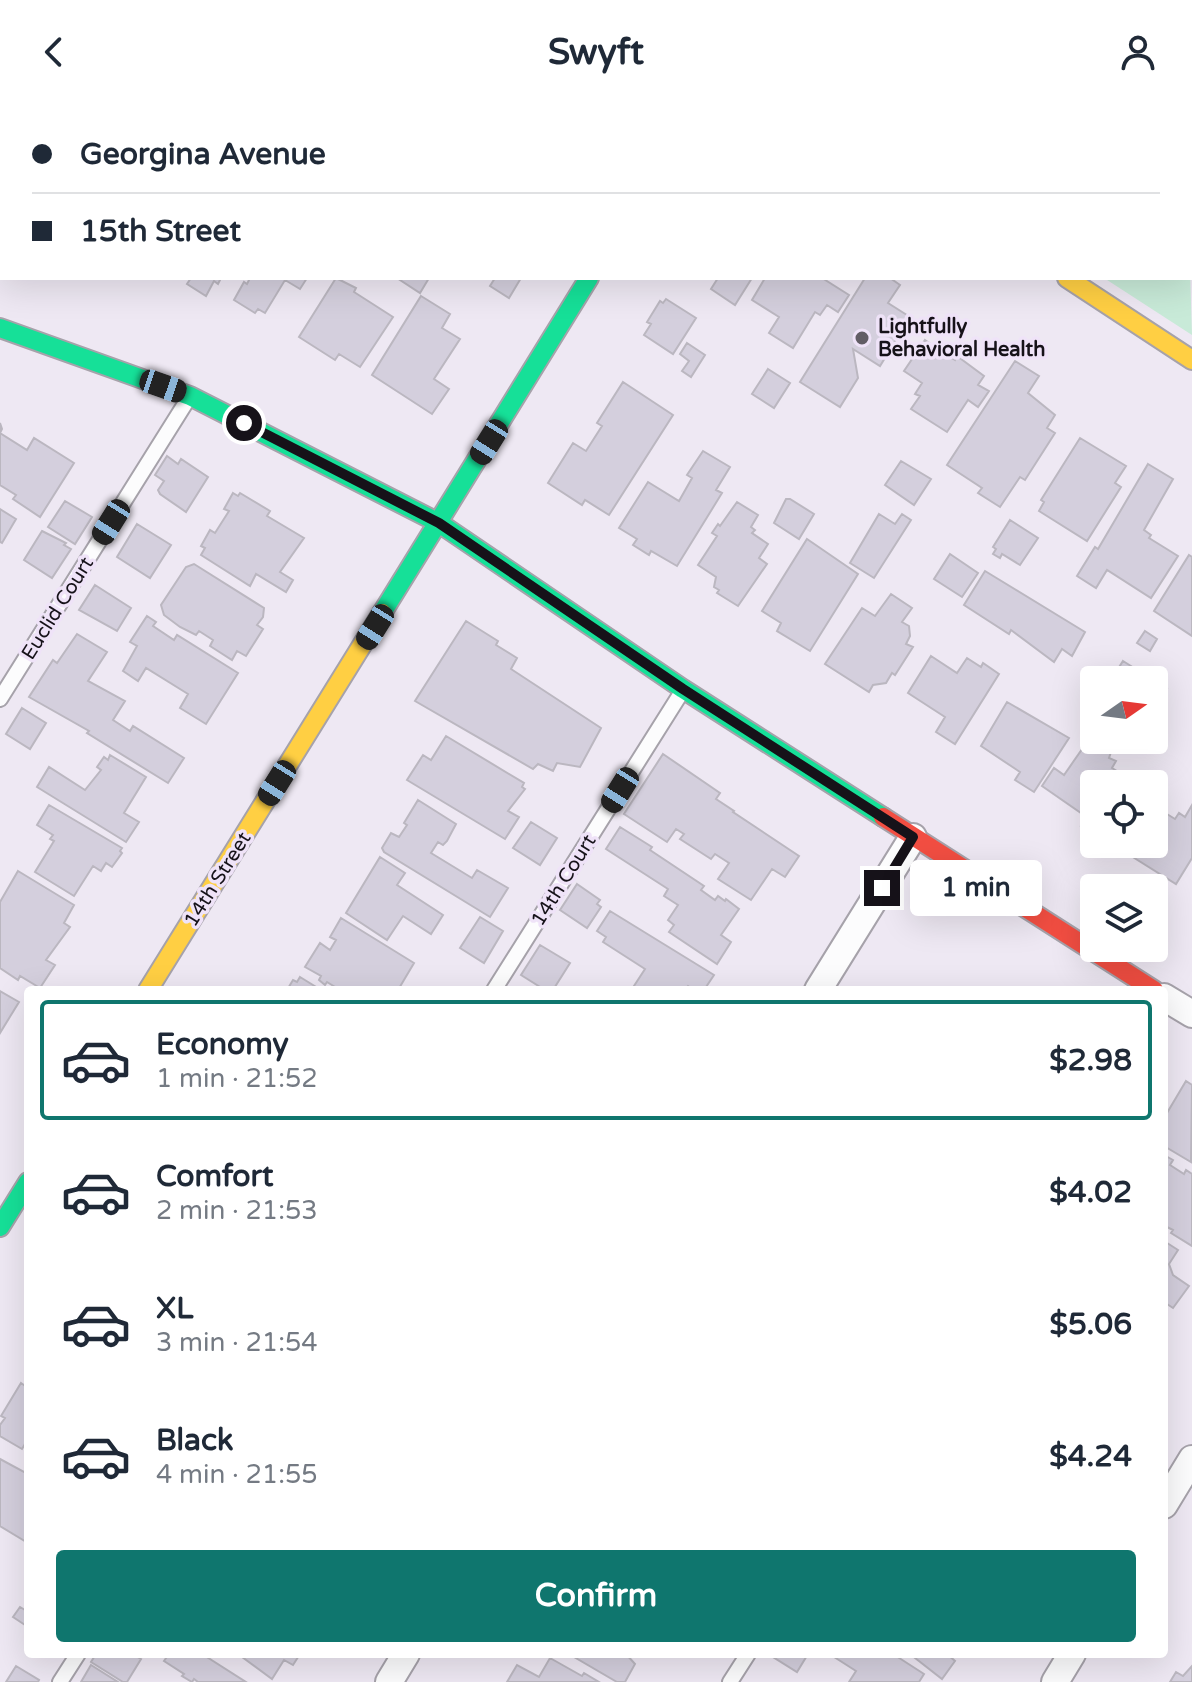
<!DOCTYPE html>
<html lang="en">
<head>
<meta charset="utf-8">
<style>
	body { margin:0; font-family:"Varela Round",sans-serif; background:#f6f6f7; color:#1f2937; height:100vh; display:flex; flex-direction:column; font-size:30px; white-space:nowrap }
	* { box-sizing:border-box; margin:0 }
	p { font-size:26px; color:#747a83 }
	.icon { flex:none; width:44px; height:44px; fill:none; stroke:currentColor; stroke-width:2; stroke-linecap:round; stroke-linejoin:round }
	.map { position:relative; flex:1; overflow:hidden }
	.details { position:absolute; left:24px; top:882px; width:1144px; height:672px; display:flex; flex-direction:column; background:#fff; border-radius:8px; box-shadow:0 8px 32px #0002 }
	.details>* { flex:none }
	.banner { position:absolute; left:0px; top:0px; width:1192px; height:176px; box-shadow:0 8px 32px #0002; display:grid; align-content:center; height:176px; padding:0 32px; background:#fff }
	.needle { width:52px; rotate:76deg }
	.tools { position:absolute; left:1080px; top:562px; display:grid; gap:16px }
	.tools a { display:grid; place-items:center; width:88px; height:88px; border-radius:8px; background:#fff; box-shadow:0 8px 32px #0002; font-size:40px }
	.end { position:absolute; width:36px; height:36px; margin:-18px; border:10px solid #161219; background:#fff; box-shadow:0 0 0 4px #fff }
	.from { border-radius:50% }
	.bubble { position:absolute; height:56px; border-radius:8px; background:#fff; box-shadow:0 8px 32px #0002; font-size:26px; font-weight:700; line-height:56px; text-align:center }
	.car { position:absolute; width:24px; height:48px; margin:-24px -12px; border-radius:10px; box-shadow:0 0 6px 2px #0007; background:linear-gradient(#222 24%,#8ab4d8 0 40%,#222 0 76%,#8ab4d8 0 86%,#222 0) }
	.banner b { display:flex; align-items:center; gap:28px; height:76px; font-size:30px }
	.banner b+b { border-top:2px solid #e0e1e3 }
	.banner i { width:20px; height:20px; background:#1f2937 }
	ul { padding:14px 0 0; list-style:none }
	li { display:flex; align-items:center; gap:24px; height:120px; margin:0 16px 12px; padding:0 16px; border:4px solid transparent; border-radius:8px }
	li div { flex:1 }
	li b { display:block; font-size:30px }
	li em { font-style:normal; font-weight:700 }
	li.current { border-color:#0f766e }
	li>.icon { width:72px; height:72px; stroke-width:1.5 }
	.primary-button { display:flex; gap:16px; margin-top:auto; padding:16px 32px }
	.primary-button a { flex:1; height:92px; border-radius:8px; background:#0f766e; color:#fff; font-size:32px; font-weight:700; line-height:92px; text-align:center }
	header { display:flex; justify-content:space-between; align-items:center; height:104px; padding:0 32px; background:#fff; font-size:36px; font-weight:700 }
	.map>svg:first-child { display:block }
</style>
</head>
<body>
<header><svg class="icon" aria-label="back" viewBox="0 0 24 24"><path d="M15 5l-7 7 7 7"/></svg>Swyft<svg class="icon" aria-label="person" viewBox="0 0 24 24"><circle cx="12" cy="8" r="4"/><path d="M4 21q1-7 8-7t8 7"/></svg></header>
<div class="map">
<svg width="1192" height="1578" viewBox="0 0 1192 1578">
	<rect width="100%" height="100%" fill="#eee8f3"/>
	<path fill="#c8ead8" d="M1190,166L1192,231L1104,174H1190Z"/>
	<path fill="#d4cfdd" stroke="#bbb7c0" stroke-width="2" d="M191,174H221L218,180L214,177L206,192L187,180Z
		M250,174H307L300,185L285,176L265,209L258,205L255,209L234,196L244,178L247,180Z
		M336,174L356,184L354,188L393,213L360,263L339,250L335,256L299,233Z
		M397,174H429L420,189Z
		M495,174H521L509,194L490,182Z
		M718,174H752L735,201L711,185Z
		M765,174H822L849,191L838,208L827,201L820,211L815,208L793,244L769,229L779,213L752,196Z
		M865,174H890L900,181L888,199L910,213L880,262L853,245L858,274L840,303L800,278Z
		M421,192L450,210L442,224L460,235L434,275L449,285L432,310L372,271Z
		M666,195L696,214L673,250L644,231L651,220L647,218L660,197L663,199Z
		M925,236L955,256L957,252L984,272L978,281L989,287L978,303L968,296L947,328L911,305L920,292L915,290L922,279L904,267Z
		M687,239L705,251L691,273L682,267L689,257L680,250Z
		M1015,257L1039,272L1028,289L1055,311L1047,324L1055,329L1025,376L1020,373L1000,403L978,389L982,384L947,361Z
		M768,265L790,279L774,304L752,290Z
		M623,278L673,311L609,411L585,396L582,401L548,379L573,339L586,347L602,322L597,319Z
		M0,319L2,325L0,329L27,346L34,334L74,359L40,413L13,395L16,391L0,381Z
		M1080,334L1126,362L1115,379L1121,383L1087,437L1039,407L1044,398L1041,396Z
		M703,347L730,363L716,386L722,389L677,462L651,447L649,451L633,441L637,435L619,424L648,378L679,397L692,374L687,371Z
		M167,352L178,360L181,355L208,373L186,408L160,390L158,386L164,377L155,371Z
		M901,357L931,375L914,401L885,381Z
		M1148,360L1173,375L1144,426L1151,431L1149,434L1178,452L1151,494L1107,466L1096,484L1077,472L1095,443L1098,445Z
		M233,389L238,392L240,389L270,407L267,412L304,434L280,468L293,476L286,488L256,470L250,482L201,451L205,444L201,442L210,426L215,429L229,407L224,405Z
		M786,395H790L814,410L799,435L774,419Z
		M65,397L92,413L75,440L48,423Z
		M737,398L758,411L751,423L755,426L752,429L768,440L759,454L767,460L738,502L717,489L719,486L714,483L716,473L698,461L717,432L712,429L718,420L720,422Z
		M0,405L16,415L2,439L0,438Z
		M879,410L895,420L902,410L911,416L874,474L850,459Z
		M1010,416L1038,434L1020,461L1002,450L1000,454L993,450L996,445L993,443Z
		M137,420L171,441L150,474L117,453Z
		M42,427L66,439L64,441L71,445L52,474L24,456Z
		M807,435L858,470L810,547L777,527L781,519L762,507Z
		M950,450L978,469L962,493L934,475Z
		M1189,451L1192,453V532L1154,507Z
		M194,460L264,504L263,513L257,521L263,525L246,552L237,547L232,556L210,542L213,536L199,527L196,531L180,523L164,511L161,501L186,463Z
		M985,467L1085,528L1072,552L1062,545L1054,558L1011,526L1009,530L964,501Z
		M95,481L131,504L117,527L79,506Z
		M891,490L912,504L902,518L909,522L910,532L906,540L913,543L895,571L892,569L886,579L873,581L869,588L825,560L862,504L875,512Z
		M147,512L156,518L153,522L174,536L177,531L238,569L206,620L180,604L188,590L146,564L138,577L123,567L137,542L130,538Z
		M466,517L498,537L496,541L517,554L511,565L601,624L580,663L557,659L553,667L538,660L533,665L415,597Z
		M1145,527L1157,535L1150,547L1137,539Z
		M77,530L107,548L88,577L125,597L113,616L130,627L133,622L184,654L168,679L87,629L89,627L29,593L53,556L57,559Z
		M931,552L957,569L967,554L981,563L983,559L999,570L955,640L936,628L945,613L908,589Z
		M1123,557L1153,576H1111Z
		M1154,576L1167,585L1161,595L1158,593L1156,597L1154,596Z
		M1007,598L1069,634L1034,688L1015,676L1020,668L981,642Z
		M22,604L46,619L30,645L6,630Z
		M1094,628V636H1115L1109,654L1116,657L1112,664L1138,680H1094V731L1081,722L1088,714L1042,682L1054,664L1064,671Z
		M446,632L524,679L522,683L525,685L508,707L519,713L505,735L407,676L423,651L431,656Z
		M663,650L720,689L716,695L734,707L733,708L799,752L785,773L772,765L751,796L718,775L729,759L715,750L711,755L680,735L684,730L676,725L667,738L624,710Z
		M110,651L146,673L124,709L139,718L126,738L37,683L49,663L85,686L101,666L97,663L104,653L108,656Z
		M418,696L456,720L447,737L443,741L438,738L431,749L472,774L477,766L508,784L490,813L384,748L382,744L391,729L399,733L407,721L404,719Z
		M49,701L122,744L120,747L122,749L112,763L106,759L101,767L93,762L74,792L35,768L54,737L50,735L53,731L37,721Z
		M1192,701V754L1176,780L1120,745L1123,740H1154V702L1175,715L1179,709L1185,713Z
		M531,718L557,734L540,761L513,744Z
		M620,723L652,743L650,746L704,782L701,786L715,796L718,792L725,797L726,795L739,805L721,831L731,838L717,860L669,828L674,821L668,816L678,801L664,792L668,785L606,745Z
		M380,753L405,769L397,781L443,811L431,830L403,812L387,836L346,809Z
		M18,767L74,801L64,819L70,823L46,856L55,861L40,884L20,872L18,876L0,864V798Z
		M577,780L600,796L597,800L601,803L587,824L560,806Z
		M610,807L714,871L704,886H694L688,882L685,886L632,885L645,865L603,838L606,833L597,827Z
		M480,813L503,827L484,859L460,844Z
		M341,814L414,859L398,886H340L327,878L325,881L319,876L321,872L305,863L320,839L330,846L336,836L330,833Z
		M540,841L570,859L553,886H545L521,871Z
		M300,873L321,886H287L293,876L297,878Z
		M0,887L19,898L0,929Z
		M1186,977L1192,981L1191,1058L1164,1042V1014Z
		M1164,1051L1173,1056L1170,1061L1184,1070L1186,1066L1192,1070V1142L1171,1129L1173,1126L1165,1122L1164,1123Z
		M1164,1137L1178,1146L1169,1160L1173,1171L1189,1182L1173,1204L1164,1198Z
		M21,1279L28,1284V1335L22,1345L0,1332V1321L5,1314L1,1312Z
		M0,1355L28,1370V1439L0,1422Z
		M28,1501V1523L13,1513L20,1503L25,1506Z
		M96,1550H132L141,1555L127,1578H123L91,1558Z
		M169,1550H202L246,1578H198L194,1575L192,1578L182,1572L184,1570L164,1557Z
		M238,1550H300L293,1561L284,1556L272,1575Z
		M569,1550H626L635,1560L625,1578H617Z
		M774,1550H808L797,1568L773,1553Z
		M893,1550L924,1570L919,1578H849L856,1567L831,1551Z
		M910,1550H947L955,1557L942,1575Z
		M550,1554L582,1572L584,1569L599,1578H507L517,1561L539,1573Z
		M91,1561L118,1578H81Z
		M16,1562L39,1576L38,1578H6Z
		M1192,1562V1578H1170L1176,1568L1183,1572Z"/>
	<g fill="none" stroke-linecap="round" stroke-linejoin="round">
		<g stroke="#a6a2aa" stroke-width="18">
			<path id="lane" d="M0,595L190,292
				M494,886L683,586
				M60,1578L78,1550
				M730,1578L748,1550"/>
		</g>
		<g stroke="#a6a2aa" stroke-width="30">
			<path id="street" d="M818,886L913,733
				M1164,893L1192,910
				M1164,1401L1192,1355
				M389,1578L406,1550
				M1055,1578L1072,1550"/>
		</g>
		<g stroke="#a6a2aa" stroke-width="22">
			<path id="fast" d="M802,0L805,2
				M695,2L696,0
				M1190,144L1192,146
				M0,224L190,292L439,419L683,585L883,713
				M382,509L589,174
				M0,1123L28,1078"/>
		</g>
		<g stroke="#a6a2aa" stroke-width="22">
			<path id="slow" d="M1067,174L1192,256
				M148,886L382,509"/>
		</g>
		<g stroke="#a6a2aa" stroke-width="22">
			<path id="jam" d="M961,0L964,2
				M883,713L1154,886"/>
		</g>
		<use href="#lane" stroke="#fcfcfd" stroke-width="14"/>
		<use href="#street" stroke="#fcfcfd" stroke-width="26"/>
		<use href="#fast" stroke="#16e098" stroke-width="18"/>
		<use href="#slow" stroke="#ffcf43" stroke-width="18"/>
		<use href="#jam" stroke="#f24e42" stroke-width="18"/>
	</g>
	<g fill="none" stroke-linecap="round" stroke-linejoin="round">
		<path stroke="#161219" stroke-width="10" d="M244,319L439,419L683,585L913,733L882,784"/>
	</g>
	<circle fill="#625d65" stroke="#efe3f8" stroke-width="3" cx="862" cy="234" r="8"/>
	<g text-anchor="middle" stroke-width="7" stroke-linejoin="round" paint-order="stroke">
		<g font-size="20" font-weight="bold" fill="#161219" stroke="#efe3f8" text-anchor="start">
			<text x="878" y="229">Lightfully<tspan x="878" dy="23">Behavioral Health</tspan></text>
		</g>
		<g font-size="20" fill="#161219" stroke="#efe3f8">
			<text transform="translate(57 504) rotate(-58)" y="7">Euclid Court</text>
			<text transform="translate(217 775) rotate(-58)" y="7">14th Street</text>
			<text transform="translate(563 776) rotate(-58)" y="7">14th Court</text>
		</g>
	</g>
</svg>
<div class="tools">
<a><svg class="needle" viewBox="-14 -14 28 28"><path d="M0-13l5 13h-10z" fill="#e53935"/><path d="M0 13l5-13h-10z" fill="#747a83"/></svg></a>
<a><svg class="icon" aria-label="locate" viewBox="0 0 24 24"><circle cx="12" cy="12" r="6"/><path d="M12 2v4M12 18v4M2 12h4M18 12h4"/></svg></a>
<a><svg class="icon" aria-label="layers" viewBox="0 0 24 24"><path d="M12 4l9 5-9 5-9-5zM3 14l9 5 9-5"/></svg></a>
</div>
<i class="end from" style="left:244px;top:319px"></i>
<i class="end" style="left:882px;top:784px"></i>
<div class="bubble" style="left:910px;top:756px;width:132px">1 min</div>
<i class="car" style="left:163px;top:282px;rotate:109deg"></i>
<i class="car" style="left:489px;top:338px;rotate:212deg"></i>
<i class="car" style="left:111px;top:418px;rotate:212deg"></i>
<i class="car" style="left:375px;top:523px;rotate:212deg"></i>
<i class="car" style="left:277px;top:679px;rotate:212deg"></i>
<i class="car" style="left:620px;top:686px;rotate:212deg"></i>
<div class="banner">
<b><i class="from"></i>Georgina Avenue</b>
<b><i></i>15th Street</b>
</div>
<section class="details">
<ul>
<li class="current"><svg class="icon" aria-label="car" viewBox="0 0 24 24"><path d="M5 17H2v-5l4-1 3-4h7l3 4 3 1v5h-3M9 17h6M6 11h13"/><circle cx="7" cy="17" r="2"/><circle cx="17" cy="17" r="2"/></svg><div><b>Economy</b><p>1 min · 21:52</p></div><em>$2.98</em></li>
<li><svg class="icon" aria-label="car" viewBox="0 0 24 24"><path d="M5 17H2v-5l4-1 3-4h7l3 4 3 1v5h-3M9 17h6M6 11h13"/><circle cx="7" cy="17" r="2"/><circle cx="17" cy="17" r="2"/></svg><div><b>Comfort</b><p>2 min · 21:53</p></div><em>$4.02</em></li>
<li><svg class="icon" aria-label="car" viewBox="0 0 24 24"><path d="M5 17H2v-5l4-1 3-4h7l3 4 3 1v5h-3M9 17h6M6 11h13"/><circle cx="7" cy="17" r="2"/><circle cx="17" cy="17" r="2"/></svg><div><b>XL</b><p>3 min · 21:54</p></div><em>$5.06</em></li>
<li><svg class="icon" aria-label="car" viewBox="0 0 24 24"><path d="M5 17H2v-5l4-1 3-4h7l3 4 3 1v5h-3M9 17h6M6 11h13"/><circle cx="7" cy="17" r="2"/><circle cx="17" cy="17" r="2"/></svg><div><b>Black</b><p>4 min · 21:55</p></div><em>$4.24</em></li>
</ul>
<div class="primary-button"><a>Confirm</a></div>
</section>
</div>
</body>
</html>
